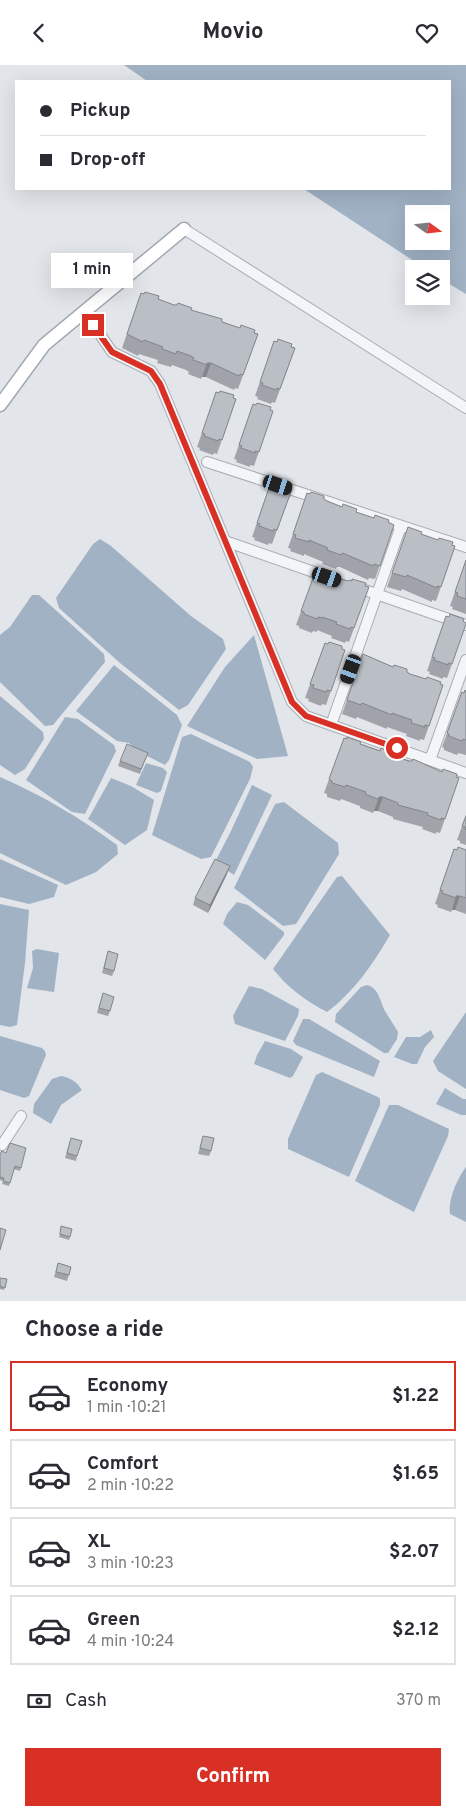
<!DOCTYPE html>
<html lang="en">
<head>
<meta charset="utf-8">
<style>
	body { margin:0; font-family:Overpass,sans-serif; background:#f2f2f3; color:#2b2b33; height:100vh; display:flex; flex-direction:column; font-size:19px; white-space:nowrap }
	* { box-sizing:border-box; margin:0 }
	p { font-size:16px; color:#7c7c81 }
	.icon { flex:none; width:28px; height:28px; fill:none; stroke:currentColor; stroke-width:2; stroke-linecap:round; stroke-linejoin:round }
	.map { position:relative; height:1236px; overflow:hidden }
	.details { display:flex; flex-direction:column; background:#fff; flex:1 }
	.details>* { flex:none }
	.top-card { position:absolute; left:15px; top:15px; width:436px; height:110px; border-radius:0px; box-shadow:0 5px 20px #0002; display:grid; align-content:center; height:110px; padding:0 25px; background:#fff }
	.needle { width:32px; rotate:105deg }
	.controls { position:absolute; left:405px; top:140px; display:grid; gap:10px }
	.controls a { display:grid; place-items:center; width:45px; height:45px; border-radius:0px; background:#fff; box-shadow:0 5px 20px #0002; font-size:25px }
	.end { position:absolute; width:22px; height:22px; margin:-11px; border:6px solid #d93025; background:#fff; box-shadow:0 0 0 2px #fff }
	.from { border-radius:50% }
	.bubble { position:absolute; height:35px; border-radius:0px; background:#fff; box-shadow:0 5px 20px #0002; font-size:16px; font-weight:700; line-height:35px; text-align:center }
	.car { position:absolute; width:15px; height:30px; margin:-15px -8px; border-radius:6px; box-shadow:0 0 4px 1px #0007; background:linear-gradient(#222 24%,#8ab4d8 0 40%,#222 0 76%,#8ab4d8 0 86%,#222 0) }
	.top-card b { display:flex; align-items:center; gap:18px; height:48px; font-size:19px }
	.top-card b+b { border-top:1px solid #e1e1e2 }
	.top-card i { width:12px; height:12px; background:#2b2b33 }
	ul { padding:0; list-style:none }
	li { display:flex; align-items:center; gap:15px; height:70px; margin:0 10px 8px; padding:0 15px; border:2px solid #e1e1e2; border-radius:0px }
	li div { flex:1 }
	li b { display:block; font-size:19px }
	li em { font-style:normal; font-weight:700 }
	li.on { border-color:#d93025 }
	li>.icon { width:45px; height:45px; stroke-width:1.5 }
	h2 { padding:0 25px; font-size:22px; line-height:60px }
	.pay { display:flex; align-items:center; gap:12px; height:55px; padding:0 25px; font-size:19px }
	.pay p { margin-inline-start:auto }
	.action { display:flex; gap:10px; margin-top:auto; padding:10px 25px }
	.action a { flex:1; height:58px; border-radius:0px; background:#d93025; color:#fff; font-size:20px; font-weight:700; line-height:58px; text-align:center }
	header { display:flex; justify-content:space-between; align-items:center; height:65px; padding:0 25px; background:#fff; font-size:22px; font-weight:700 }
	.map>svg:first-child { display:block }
</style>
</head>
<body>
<header><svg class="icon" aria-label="back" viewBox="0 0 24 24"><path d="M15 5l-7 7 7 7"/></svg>Movio<svg class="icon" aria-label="heart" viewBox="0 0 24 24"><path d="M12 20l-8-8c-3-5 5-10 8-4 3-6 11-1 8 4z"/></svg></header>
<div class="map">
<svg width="466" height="1236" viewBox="0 0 466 1236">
	<rect width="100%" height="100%" fill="#e2e5e9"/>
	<path fill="#a1b2c5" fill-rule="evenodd" d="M124,0H466V229L441,214V204H426L304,124H450V16H147ZM414,149H441V176H414Z
		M100,474L111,481L191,551L223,574L226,584L188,640L179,645L120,598L59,543L56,533L93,479Z
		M32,530H39L104,589L105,597L53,660L45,661L0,617V570L10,562Z
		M254,570L288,691L257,694L187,661L225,602Z
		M114,600L177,650L182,660L169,695L165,700L137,686L129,678L117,676L76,646Z
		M0,631L43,667L44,674L25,704L15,710L0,700Z
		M65,652L78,654L114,680L116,686L85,749L72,747L26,715Z
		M191,669L250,697L253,702L250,714L211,792L201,794L152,770L182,672Z
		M146,698L163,703L167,707L161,726L157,728L136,720Z
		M0,712C42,730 80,753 117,780L118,789L96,807L66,820L0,788Z
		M111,713L131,721L154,735L147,765L125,780L88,754Z
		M252,720L272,730L234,810L215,797L231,766Z
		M284,737L338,778L339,789L296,859L283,861L234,823L275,739Z
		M0,794L58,820L54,832L29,839L0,832Z
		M342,811L390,870C373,899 354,927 327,947C307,937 287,922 273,904L337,812Z
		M237,837L248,840L284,867V870L265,895L223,859L227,849Z
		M0,839L29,845L25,898L17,960L10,962L0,960Z
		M37,884L59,888L54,927L27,923L33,903L32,886Z
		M367,920C379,923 380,936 385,946C389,953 394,960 398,967L397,974L388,988H384L335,957L336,949L361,922Z
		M249,921L262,924L299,944L298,951L285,976L235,959L233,951Z
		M466,947V1024L438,1006L433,996Z
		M303,954H309L380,996L374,1012L296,980L293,976Z
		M431,965L434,972L425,982L417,999H412L394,992L406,972H420Z
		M0,971L42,983L45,986L46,990L29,1031L24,1033L0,1025Z
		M265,976L291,984L303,992L293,1011L290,1013L254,999L257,990Z
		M322,1007L378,1032L380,1034V1040L349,1112L288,1084V1074L316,1010Z
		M61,1011C71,1013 76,1016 82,1025L61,1040L51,1059L33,1048L34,1039L52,1014Z
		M445,1023L463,1034H466V1050H461L436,1039Z
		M389,1040H398L449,1064L448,1071L414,1147L355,1116Z
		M466,1102V1157L450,1149C448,1134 457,1114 466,1102Z"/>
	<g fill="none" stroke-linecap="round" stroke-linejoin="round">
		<g stroke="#a8acb3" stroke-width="12">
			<path id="minor" d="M184,164L466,343
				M84,246L112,287L151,306L160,319L292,637L306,651L466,708
				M207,397L466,482
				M225,476L328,512
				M356,522L466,560
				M331,660L401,461
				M430,695L466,595
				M0,1079L2,1080L21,1051"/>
		</g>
		<g stroke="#a3a9b3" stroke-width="15">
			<path id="major" d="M0,340L44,280L184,164"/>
		</g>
		<use href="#minor" stroke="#f4f5f8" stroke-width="10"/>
		<use href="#major" stroke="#fff" stroke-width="12"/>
	</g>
	<path fill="#a0a3a9" d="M141,228L237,262L258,269L238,324L235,323L234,325L206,312H202L201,314L188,309L189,307L186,305L172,300L171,302L157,298L158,295L142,290L139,289L138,291L122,283Z
		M274,276L295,283L275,338L272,337L271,339L257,334L258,332L255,331Z
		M216,327L236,334L217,389L214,388L213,390L199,385L200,383L197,382Z
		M253,339L273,346L254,401L250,400V402L236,397L237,395L234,394Z
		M271,417L292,424L272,479L269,478L268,480L254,475L255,473L252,472Z
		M307,428L356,447L394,460L375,514L369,513L368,515L340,502H337L336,504L322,499L323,497L304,489V491L290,486L291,484L288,483Z
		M408,462L421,469L455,481L436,536L432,535V537L402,524L401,526L387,522Z
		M466,495V549L452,544L453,542L450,541Z
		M316,505L348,516H352L369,522L349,577L346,576L345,578L331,573L332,571L317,565V567L313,566L312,568L299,563V561L296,560Z
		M446,551L463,556L466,559L447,613L443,612V614L429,609L430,607L427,606Z
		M325,578L345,585L326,640L322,639L321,641L308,636L309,634L305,633Z
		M363,589L393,602L407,607L410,609L443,620L424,675L420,674V676L406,671L407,669L387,662V664L357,652L356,654L342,649Z
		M466,626V690L458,688L457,690L444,685V683L442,682L462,627L464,628Z
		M344,673L459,713L440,768L436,767V769L422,764L423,762L393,754V752L378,746H374L373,748L360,743V741L341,734L340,736L327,732V729L324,728Z
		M148,688L140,709L118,701L120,696Z
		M466,750V780L460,778V776L457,775Z
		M454,784L457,785H466V849L455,845H452L451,847L437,842L438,840L435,839Z
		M227,809L208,848L193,840L195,833Z
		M108,886L114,906L112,911L102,908Z
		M103,928L110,946L108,951L97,948Z
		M203,1071L211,1086L209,1091L198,1089Z
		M71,1073L77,1091L76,1096L65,1093Z
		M26,1083L20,1106L14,1104L9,1121L2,1119L3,1116L0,1115V1089Z
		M61,1164L70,1172L69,1175L59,1172Z
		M58,1198L71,1202L67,1216L54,1212Z
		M0,1213L7,1214L4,1225L0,1224Z"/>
	<path fill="#82858a" d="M207,298H211L206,312H202Z
		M379,732H383L378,746H374Z
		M230,801L227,809L208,848L210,840Z
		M456,831H460L455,845H452Z"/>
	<path fill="#babec5" stroke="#82858a" d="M145,227L159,231L158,234L174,240H177L178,238L192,243L191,245L222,254V257L240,263L241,260L255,265L254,268L258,269L243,310L240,309L239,311L211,298H207V300L193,295L194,293L191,291L177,286L176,289L162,284L163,282L147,276L144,275L143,277L127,269L141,228L144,229Z
		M278,274L292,279L291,282L295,283L280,324L277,323L276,325L262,320L263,318L260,317L274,276L277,277Z
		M220,326L234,330L233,333L236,334L222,375L219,374L218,376L204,371L205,369L202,368L216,327L219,328Z
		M257,338L271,342L270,345L273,346L259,387L255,386V388L241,383L242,381L239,380L253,339L256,340Z
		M275,416L289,420L288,423L292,424L277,465L274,464L273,466L259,461L260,459L257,458L271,417L274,418Z
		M311,427L324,431V434L327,436L342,442L343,439L357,444L356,447L374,453L375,450L389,455L388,457L394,460L380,501L374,499L373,501L345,489L342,488L341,490L327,485L328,483L309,475V477L295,473L296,470L293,469L307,428L310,429Z
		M408,462L422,467L421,469L438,475L439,473L453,477L452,480L455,481L441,522L437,521V523L407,510L406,512L392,508Z
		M466,495V534L457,531L458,528L455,527Z
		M320,504L333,508L332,511L348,516L349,515L352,516V514L366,518L365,521L369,522L354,563L351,562L350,564L336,559L337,557L322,552V553L318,552L317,554L304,549V547L301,546L316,505L319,506Z
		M450,549L464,554L463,556L466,558V559L452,599L448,598V600L434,595L435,593L432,592L446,551L449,552Z
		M329,577L342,581V584L345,585L331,626L327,625L326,627L313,623L314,620L310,619L325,578L328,579Z
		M363,589L393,602L394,600L407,604V607L410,609L426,614L427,612L441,617L440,619L443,620L429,661L425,660V662L411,658L412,655L392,648V650L362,638L361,640L347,635Z
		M465,625L466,626V675L463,674L462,676L449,671V669L447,668L462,627L464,628Z
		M347,672L361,677L360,679L380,686L381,683L394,688L393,691L409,696H412L413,694L442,707L443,704L457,709L456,712L459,713L445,754L441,753V755L427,750L428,748L398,740V738L383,732H379L378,734L365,729L366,727L346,720L345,722L332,718V716L329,714L344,673L347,674Z
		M127,679L148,688L141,704L120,696Z
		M466,751V765L465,764V762L462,761Z
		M458,782L466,785V833L460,831H456V833L442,828L443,826L440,825L454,784L457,785Z
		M215,794L230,801L210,840L195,833Z
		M108,886L118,889L114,906L104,903Z
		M103,928L114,932L110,946L99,943Z
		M203,1071L214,1073L211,1086L200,1083Z
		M71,1073L82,1076L77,1091L67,1088Z
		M10,1078L26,1083L21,1103L15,1101L10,1118L3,1116L4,1113L0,1112V1089L2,1086L6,1088Z
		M61,1161L72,1164L70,1172L60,1169Z
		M0,1163L6,1165L0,1185Z
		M58,1198L71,1202L69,1210L56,1207Z
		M0,1213L7,1214L5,1223L0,1221Z"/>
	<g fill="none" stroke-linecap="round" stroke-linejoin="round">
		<path stroke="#d93025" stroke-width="6" d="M93,260L112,287L151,306L160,319L292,637L306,651L397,683"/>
	</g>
</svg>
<div class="controls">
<a><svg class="needle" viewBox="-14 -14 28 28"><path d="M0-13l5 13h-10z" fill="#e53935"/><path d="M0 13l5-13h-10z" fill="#7c7c81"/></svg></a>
<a><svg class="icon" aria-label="layers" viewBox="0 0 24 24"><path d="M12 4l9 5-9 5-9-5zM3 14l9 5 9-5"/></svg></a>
</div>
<i class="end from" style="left:397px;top:683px"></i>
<i class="end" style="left:93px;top:260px"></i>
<div class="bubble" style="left:51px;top:188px;width:82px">1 min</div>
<i class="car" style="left:278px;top:420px;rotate:108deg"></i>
<i class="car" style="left:327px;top:512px;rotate:109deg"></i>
<i class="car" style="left:351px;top:604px;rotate:200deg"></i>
<div class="top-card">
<b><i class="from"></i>Pickup</b>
<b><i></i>Drop-off</b>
</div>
</div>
<section class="details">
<h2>Choose a ride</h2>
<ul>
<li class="on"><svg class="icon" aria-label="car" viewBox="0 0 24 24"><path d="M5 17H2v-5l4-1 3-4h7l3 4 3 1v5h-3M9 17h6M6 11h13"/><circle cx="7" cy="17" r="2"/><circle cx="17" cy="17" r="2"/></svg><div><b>Economy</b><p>1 min · 10:21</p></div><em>$1.22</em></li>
<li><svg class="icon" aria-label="car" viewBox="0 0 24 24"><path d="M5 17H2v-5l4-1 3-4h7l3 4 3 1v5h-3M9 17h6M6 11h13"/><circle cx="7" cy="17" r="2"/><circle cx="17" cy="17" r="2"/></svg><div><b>Comfort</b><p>2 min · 10:22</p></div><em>$1.65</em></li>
<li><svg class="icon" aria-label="car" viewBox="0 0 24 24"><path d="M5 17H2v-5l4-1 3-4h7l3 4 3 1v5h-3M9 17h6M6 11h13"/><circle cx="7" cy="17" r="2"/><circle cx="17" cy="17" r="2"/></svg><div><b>XL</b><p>3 min · 10:23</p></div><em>$2.07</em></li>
<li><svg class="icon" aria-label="car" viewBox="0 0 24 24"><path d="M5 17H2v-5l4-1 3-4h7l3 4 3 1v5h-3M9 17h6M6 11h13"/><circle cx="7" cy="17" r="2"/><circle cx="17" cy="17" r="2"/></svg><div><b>Green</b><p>4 min · 10:24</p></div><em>$2.12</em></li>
</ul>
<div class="pay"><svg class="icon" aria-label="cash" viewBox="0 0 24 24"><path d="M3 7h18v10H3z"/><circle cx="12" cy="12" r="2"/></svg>Cash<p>370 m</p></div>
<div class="action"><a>Confirm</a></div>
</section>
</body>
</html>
